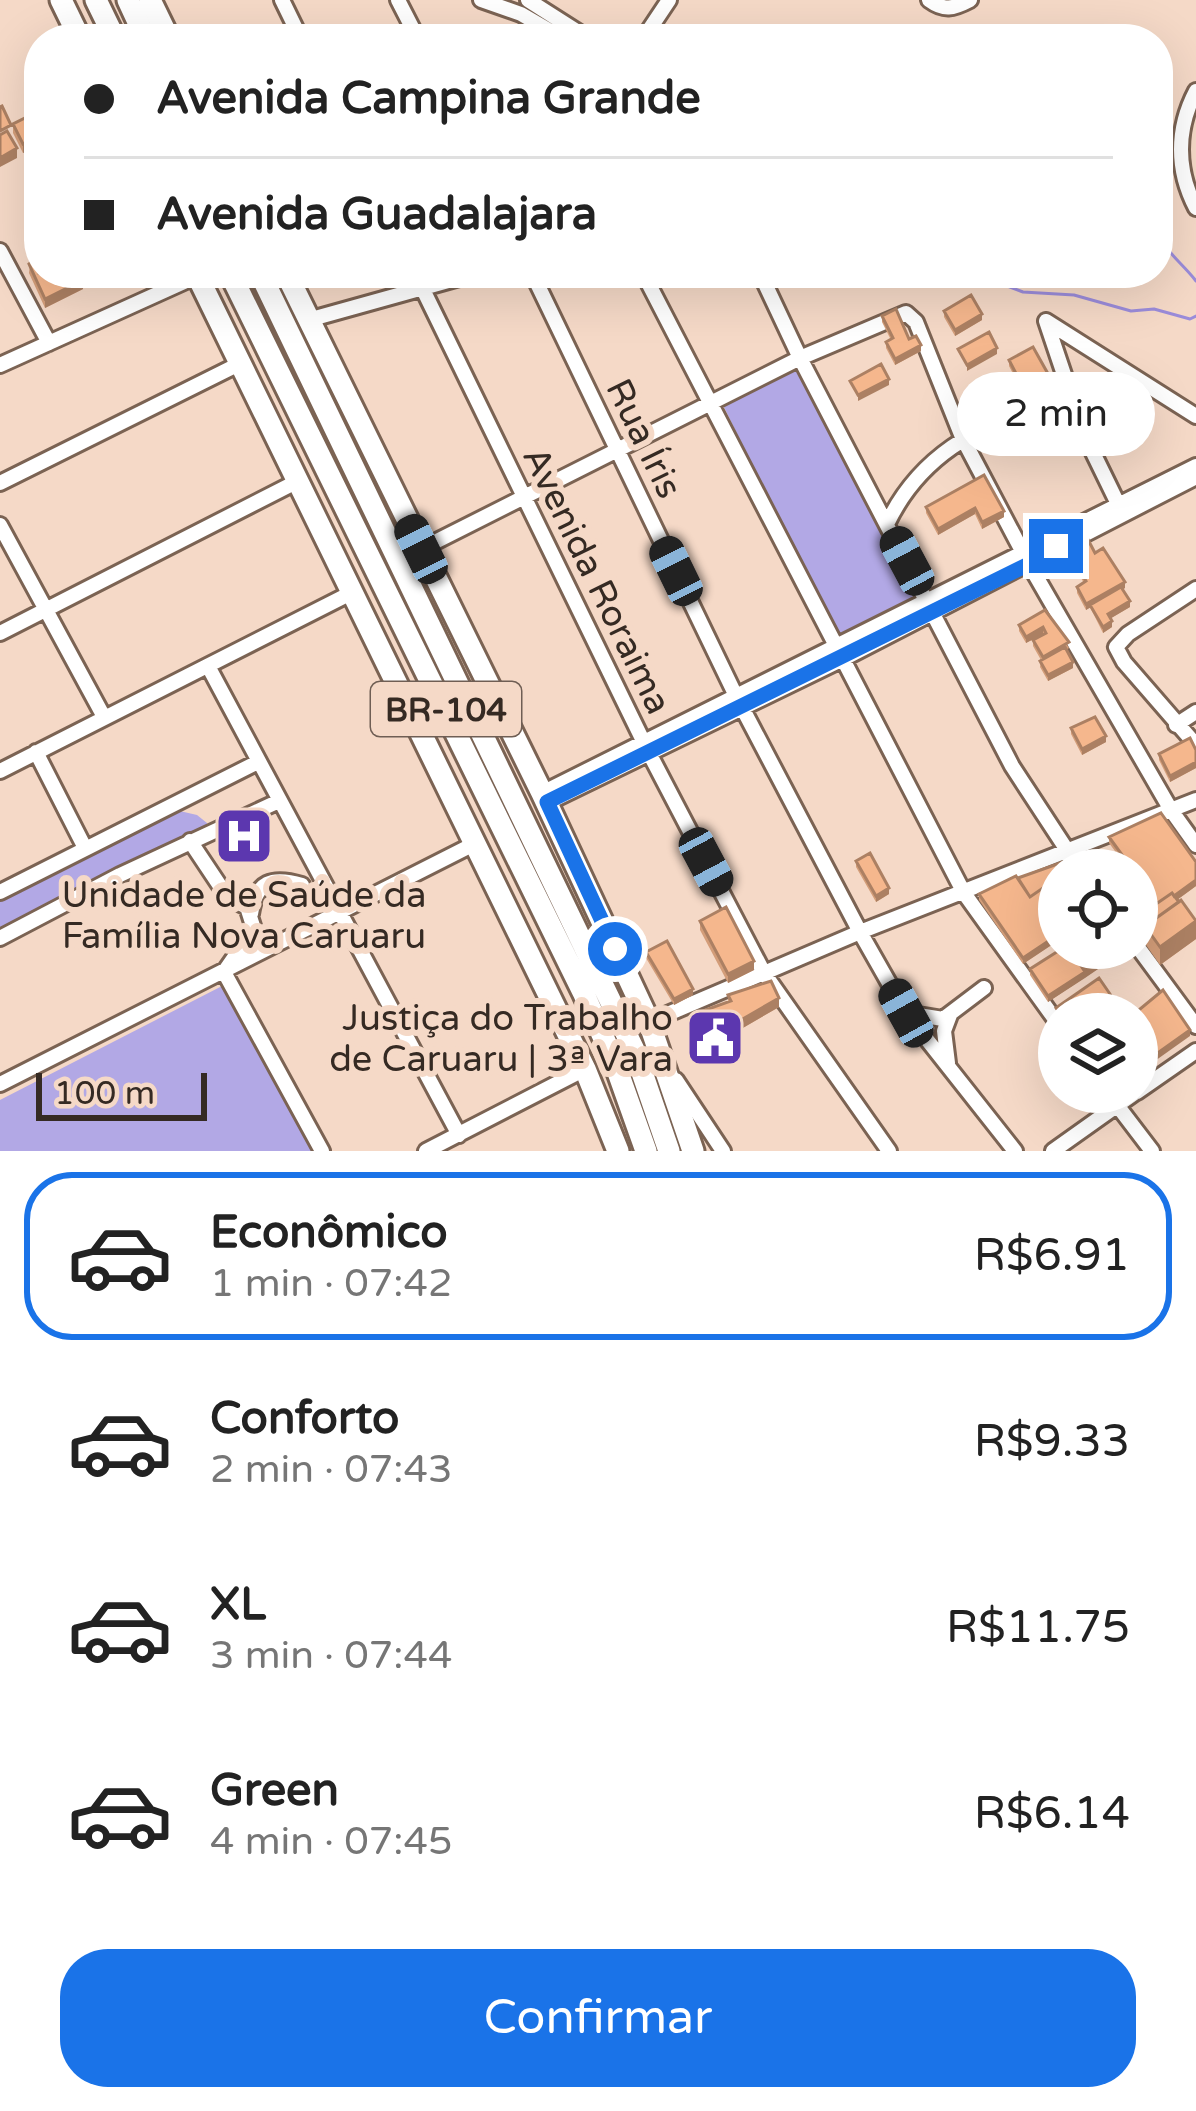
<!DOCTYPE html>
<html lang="pt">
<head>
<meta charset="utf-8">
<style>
	body { margin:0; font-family:"Varela Round",sans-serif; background:#f6f6f6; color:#222; height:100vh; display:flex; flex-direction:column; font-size:45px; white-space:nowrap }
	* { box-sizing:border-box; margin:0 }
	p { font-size:39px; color:#767676 }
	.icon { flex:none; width:66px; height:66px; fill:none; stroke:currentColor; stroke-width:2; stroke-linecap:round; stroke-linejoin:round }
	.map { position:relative; height:1151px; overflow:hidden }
	.sheet { display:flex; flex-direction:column; background:#fff; flex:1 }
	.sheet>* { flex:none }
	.guide { position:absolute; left:24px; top:24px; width:1149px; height:264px; border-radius:48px; box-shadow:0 12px 48px #0002; display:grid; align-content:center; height:264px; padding:0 60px; background:#fff }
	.tools { position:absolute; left:1038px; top:849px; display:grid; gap:24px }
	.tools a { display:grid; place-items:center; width:120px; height:120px; border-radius:50%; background:#fff; box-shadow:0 12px 48px #0002; font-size:60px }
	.scale { position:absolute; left:36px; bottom:30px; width:171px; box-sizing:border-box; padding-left:12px; border:6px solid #352a23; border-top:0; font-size:33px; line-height:42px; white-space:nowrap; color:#352a23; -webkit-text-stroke:9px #f5d9c7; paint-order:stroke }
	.end { position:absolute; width:54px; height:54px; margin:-27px; border:15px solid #1a73e8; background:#fff; box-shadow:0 0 0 6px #fff }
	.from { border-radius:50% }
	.bubble { position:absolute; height:84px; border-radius:42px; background:#fff; box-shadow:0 12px 48px #0002; font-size:39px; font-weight:600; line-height:84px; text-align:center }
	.car { position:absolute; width:36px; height:72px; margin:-36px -18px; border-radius:15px; box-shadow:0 0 9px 3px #0007; background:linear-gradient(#222 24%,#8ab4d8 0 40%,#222 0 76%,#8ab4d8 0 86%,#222 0) }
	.guide b { display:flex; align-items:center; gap:42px; height:114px; font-size:45px }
	.guide b+b { border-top:3px solid #e0e0e0 }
	.guide i { width:30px; height:30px; background:#222 }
	ul { padding:21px 0 0; list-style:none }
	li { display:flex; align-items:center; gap:36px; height:168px; margin:0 24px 18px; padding:0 36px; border:6px solid transparent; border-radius:48px }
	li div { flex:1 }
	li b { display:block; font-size:45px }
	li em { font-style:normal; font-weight:600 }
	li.on { border-color:#1a73e8 }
	li>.icon { width:108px; height:108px; stroke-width:1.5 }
	.primary-button { display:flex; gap:24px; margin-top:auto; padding:24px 60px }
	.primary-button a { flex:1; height:138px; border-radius:48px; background:#1a73e8; color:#fff; font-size:48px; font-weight:600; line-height:138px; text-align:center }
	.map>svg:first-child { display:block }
</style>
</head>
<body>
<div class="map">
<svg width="1196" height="1151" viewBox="0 0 1196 1151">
	<rect width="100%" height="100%" fill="#f5d9c7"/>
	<path fill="#b2a8e5" d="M803,360L917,597L837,638L720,399Z
		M171,809L197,815L207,823L208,830L0,933V898Z
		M224,985L313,1151H0V1100Z"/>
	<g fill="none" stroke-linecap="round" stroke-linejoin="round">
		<path stroke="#9b8cda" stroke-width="3" d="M1158,235C1167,253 1184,265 1196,281
			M973,273L1023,292L1074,295L1131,311L1154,309L1190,319L1196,316"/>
		<g stroke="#7b6353" stroke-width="20">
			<path id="minor" d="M282,0L301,39
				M398,0L418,39
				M481,0L521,14L564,39
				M528,0L589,39
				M929,0C944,11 953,9 970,0
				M643,39L669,0
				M1196,91C1176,129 1176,170 1196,208
				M0,251L49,343
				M415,273L648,751L764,973L889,1151
				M532,273L735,694L860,932L906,1013L1015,1151
				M643,273L964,893L1059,1025
				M760,273L800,358L1012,766L1080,870
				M308,320L477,273
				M1046,321L1084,434L1121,510
				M1046,321L1196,416
				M0,365L197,276
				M0,483L241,363
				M887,524C925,444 992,424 1068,390
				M0,525L104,717
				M421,549L800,358L906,313L916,322L962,437L1029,564L1171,810L1196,845
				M1196,589L1128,634L1116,647L1124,662L1196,745
				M0,633L298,481
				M208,666L459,1135
				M1176,725L1196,712
				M36,752L85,848
				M0,771L353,592
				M542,793L1196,466
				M547,803L841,660L1196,477
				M190,841L228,898L247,907L254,929L224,972L322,1151
				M0,892L258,762
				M251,914C256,881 272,876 302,885
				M0,938L120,875L279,801
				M1137,946L1196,1026
				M906,1013L943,1019L984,988
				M649,1022L860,932L1196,800
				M948,1063L944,1031L950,1015
				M676,1080L723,1151
				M0,1084L474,844
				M1107,1092L1152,1151
				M1137,1092L1196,1051
				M426,1151L585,1069
				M1053,1151L1136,1092"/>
		</g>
		<g stroke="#7b6353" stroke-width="27">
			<path id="primary" d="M61,0L80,39
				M150,0L169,39
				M196,273L585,1069L618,1151
				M286,273L542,793L649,1022L693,1151"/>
		</g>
		<g stroke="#7b6353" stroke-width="27">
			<path id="trunk" d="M96,0L115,39
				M128,0L146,39
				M230,273L583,992L614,1061L646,1151
				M260,273L635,1052L669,1151"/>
		</g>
		<use href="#minor" stroke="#fff" stroke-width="14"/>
		<use href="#primary" stroke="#fff" stroke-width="21"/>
		<use href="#trunk" stroke="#fff" stroke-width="21"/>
	</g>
	<path fill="#d39d79" d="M39,111V145L23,153L13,133V124Z
		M31,256L83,289L45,308L29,273Z
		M944,311L982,320L955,336L944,317Z
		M882,316L909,339L921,351L895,365L886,348V342L891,340L882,322Z
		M1009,360L1047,378L1022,391L1009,366Z
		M984,475L1004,517L982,529L975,514L938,535L926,513V507Z
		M1057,546L1095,553L1125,588L1123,589L1130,607L1111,618L1112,627L1103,633L1090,607L1086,610L1077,593V587L1084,583L1075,568L1068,572L1057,552Z
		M1045,610L1069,648L1066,650L1073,668L1048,681L1040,667L1041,660L1033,646V640L1043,634L1026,643L1019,631V625Z
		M1071,728L1106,742L1082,755L1071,734Z
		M1196,750V768L1170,782L1159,760V754Z
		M1109,837L1196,862V886L1177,900L1196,920V939L1160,965L1137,932V917L1154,906L1137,882V870H1129L1109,843Z
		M856,861L889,894L876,902L856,867Z
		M1059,870V940L1023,964L979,900V894L1018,878Z
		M700,921L754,970L728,983L700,930Z
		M1120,948V954L1048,1002L1030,975V969Z
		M646,952L693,995L674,1005L646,958Z
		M728,995L779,1007L710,1047L694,1023V1014L728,1002Z"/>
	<path fill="#ac8063" d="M39,136V145L23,153V144Z
		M17,148V158L0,167V158Z
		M83,280V289L45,308V299Z
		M982,314V320L955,336V330Z
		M921,345V351L895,365V359Z
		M997,348V354L967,371V365Z
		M1047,372V378L1022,391V385Z
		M889,379V385L858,401V395Z
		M975,508V514L938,535V529Z
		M1004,511V517L982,529V522Z
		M1125,582V588L1086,610V604Z
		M1130,601V607L1108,620V614Z
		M1112,621V627L1103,633V627Z
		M1043,627V634L1026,643V637Z
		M1073,662V668L1048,681V675Z
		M1106,736V742L1082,755V749Z
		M1196,762V768L1170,782V776Z
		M1196,880V886L1159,913V907Z
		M889,888V894L876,902V896Z
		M1196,921V939L1160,965V947Z
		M1059,934V940L1023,964V958Z
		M1116,948H1120V954L1085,978V969Z
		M754,961V970L728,983V974Z
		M1085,972V978L1048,1002V996Z
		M693,989V995L674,1005V999Z
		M1110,994V1000L1090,1014H1081Z
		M779,998V1007L710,1047V1038Z
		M1190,1030V1036L1145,1068V1062Z"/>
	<path fill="#f5b78d" stroke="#ac8063" stroke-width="3" d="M2,106L11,125L0,131V107Z
		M39,111V136L23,144L13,124Z
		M7,131L17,148L0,158V135Z
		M39,252V273H81L83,280L45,299L29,264L34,260L31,256Z
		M971,295L982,314L955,330L944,311Z
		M896,309L909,339L916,336L921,345L895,359L886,342L893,338L882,316Z
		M989,332L997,348L967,365L958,349Z
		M1033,347L1047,372L1022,385L1009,360Z
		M881,364L889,379L858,395L850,381Z
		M984,475L1004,511L982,522L975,508L938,529L926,507Z
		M1084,532L1095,553L1103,548L1125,582L1086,604L1077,587L1086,581L1075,562L1068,566L1057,546Z
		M1121,587L1130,601L1108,614L1112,621L1103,627L1090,605Z
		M1045,610L1069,642L1043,657L1033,640L1046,633L1043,627L1026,637L1019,625Z
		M1065,647L1073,662L1048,675L1040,661Z
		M1095,717L1106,736L1082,749L1071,728Z
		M1190,738L1196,750V762L1170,776L1159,754Z
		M1161,813L1196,862V880L1174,896L1172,893L1156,904L1137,876V870H1133L1109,837Z
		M870,853L889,888L876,896L856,861Z
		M1063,862L1067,870H1059V877L1030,897L1018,878Z
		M1016,876L1030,897L1059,877V934L1023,958L979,894Z
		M1172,893L1179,902L1145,926V932L1137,920V917Z
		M1181,900L1196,921L1160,947L1145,926Z
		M726,907L754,961L728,974L700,921Z
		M667,941L693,989L674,999L646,952Z
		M1063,948H1088L1077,955L1076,958L1085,972L1048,996L1030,969Z
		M1088,948H1116L1085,969L1077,955Z
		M1099,978L1110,994L1081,1014H1060L1056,1008Z
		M771,981L779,998L710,1038L694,1014L731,1001L728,995Z
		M1163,990L1190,1030L1145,1062L1137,1052V1014H1134Z"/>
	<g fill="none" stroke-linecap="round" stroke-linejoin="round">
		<path stroke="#1a73e8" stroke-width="15" d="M615,949L547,802L1029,564L1056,546"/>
	</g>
	<defs>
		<g id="hospital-square" transform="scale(3)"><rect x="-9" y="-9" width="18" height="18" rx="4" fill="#5c37af" stroke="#f5d9c7"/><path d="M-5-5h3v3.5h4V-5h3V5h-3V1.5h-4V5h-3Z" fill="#fff"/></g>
		<g id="civic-square" transform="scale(3)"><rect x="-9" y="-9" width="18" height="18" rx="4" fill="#5c37af" stroke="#f5d9c7"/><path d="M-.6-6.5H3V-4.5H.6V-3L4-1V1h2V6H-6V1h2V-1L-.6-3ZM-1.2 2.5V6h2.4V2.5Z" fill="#fff"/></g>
	</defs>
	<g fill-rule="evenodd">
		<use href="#hospital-square" x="244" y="836"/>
		<use href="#civic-square" x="715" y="1038"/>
	</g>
	<g text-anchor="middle" stroke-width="12" stroke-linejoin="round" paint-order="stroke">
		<rect fill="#f5d9c7" stroke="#6f5e54" stroke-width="3" x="371" y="682" width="150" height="54" rx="9"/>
		<g font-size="33" font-weight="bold" fill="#352a23">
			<text x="446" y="721">BR-104</text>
		</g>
		<g font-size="36" fill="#352a23" stroke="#f5d9c7">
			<text transform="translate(645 438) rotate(64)" y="13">Rua Íris</text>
			<text transform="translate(598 580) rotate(64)" y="13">Avenida Roraima</text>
		</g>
		<g font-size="36" fill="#352a23" stroke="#f5d9c7">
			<text x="244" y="907">Unidade de Saúde da<tspan x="244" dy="41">Família Nova Caruaru</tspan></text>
			<text x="673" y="1030" text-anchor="end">Justiça do Trabalho<tspan x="673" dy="41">de Caruaru | 3ª Vara</tspan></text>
		</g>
	</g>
</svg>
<div class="tools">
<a><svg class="icon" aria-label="locate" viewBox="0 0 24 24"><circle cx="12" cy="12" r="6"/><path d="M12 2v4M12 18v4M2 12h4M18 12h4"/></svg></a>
<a><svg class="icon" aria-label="layers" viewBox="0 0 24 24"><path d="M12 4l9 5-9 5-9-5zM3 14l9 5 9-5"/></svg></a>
</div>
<div class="scale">100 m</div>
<i class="end from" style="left:615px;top:949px"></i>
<i class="end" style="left:1056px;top:546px"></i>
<div class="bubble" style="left:957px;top:372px;width:198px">2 min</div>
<i class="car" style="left:421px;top:549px;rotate:334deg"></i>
<i class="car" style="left:907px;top:561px;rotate:332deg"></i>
<i class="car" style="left:676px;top:571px;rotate:334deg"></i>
<i class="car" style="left:706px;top:862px;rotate:152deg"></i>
<i class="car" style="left:906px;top:1013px;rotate:331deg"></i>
<div class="guide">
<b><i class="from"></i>Avenida Campina Grande</b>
<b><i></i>Avenida Guadalajara</b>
</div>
</div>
<section class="sheet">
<ul>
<li class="on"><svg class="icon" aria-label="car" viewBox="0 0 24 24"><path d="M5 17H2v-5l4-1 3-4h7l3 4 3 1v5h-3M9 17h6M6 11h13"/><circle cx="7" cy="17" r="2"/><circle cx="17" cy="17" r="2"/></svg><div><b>Econômico</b><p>1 min · 07:42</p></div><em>R$6.91</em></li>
<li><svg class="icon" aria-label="car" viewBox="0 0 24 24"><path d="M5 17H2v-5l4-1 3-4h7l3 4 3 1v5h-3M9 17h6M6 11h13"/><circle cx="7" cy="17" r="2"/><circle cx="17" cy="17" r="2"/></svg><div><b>Conforto</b><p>2 min · 07:43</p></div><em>R$9.33</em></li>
<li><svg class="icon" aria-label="car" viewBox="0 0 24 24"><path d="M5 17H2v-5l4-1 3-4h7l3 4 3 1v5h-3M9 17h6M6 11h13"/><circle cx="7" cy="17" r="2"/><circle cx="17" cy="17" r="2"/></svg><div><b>XL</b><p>3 min · 07:44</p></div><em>R$11.75</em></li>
<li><svg class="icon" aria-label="car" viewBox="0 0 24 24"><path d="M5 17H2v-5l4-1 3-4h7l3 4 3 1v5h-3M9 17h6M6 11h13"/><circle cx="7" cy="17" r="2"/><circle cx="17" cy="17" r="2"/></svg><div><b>Green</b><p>4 min · 07:45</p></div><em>R$6.14</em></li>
</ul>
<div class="primary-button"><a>Confirmar</a></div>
</section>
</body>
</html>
